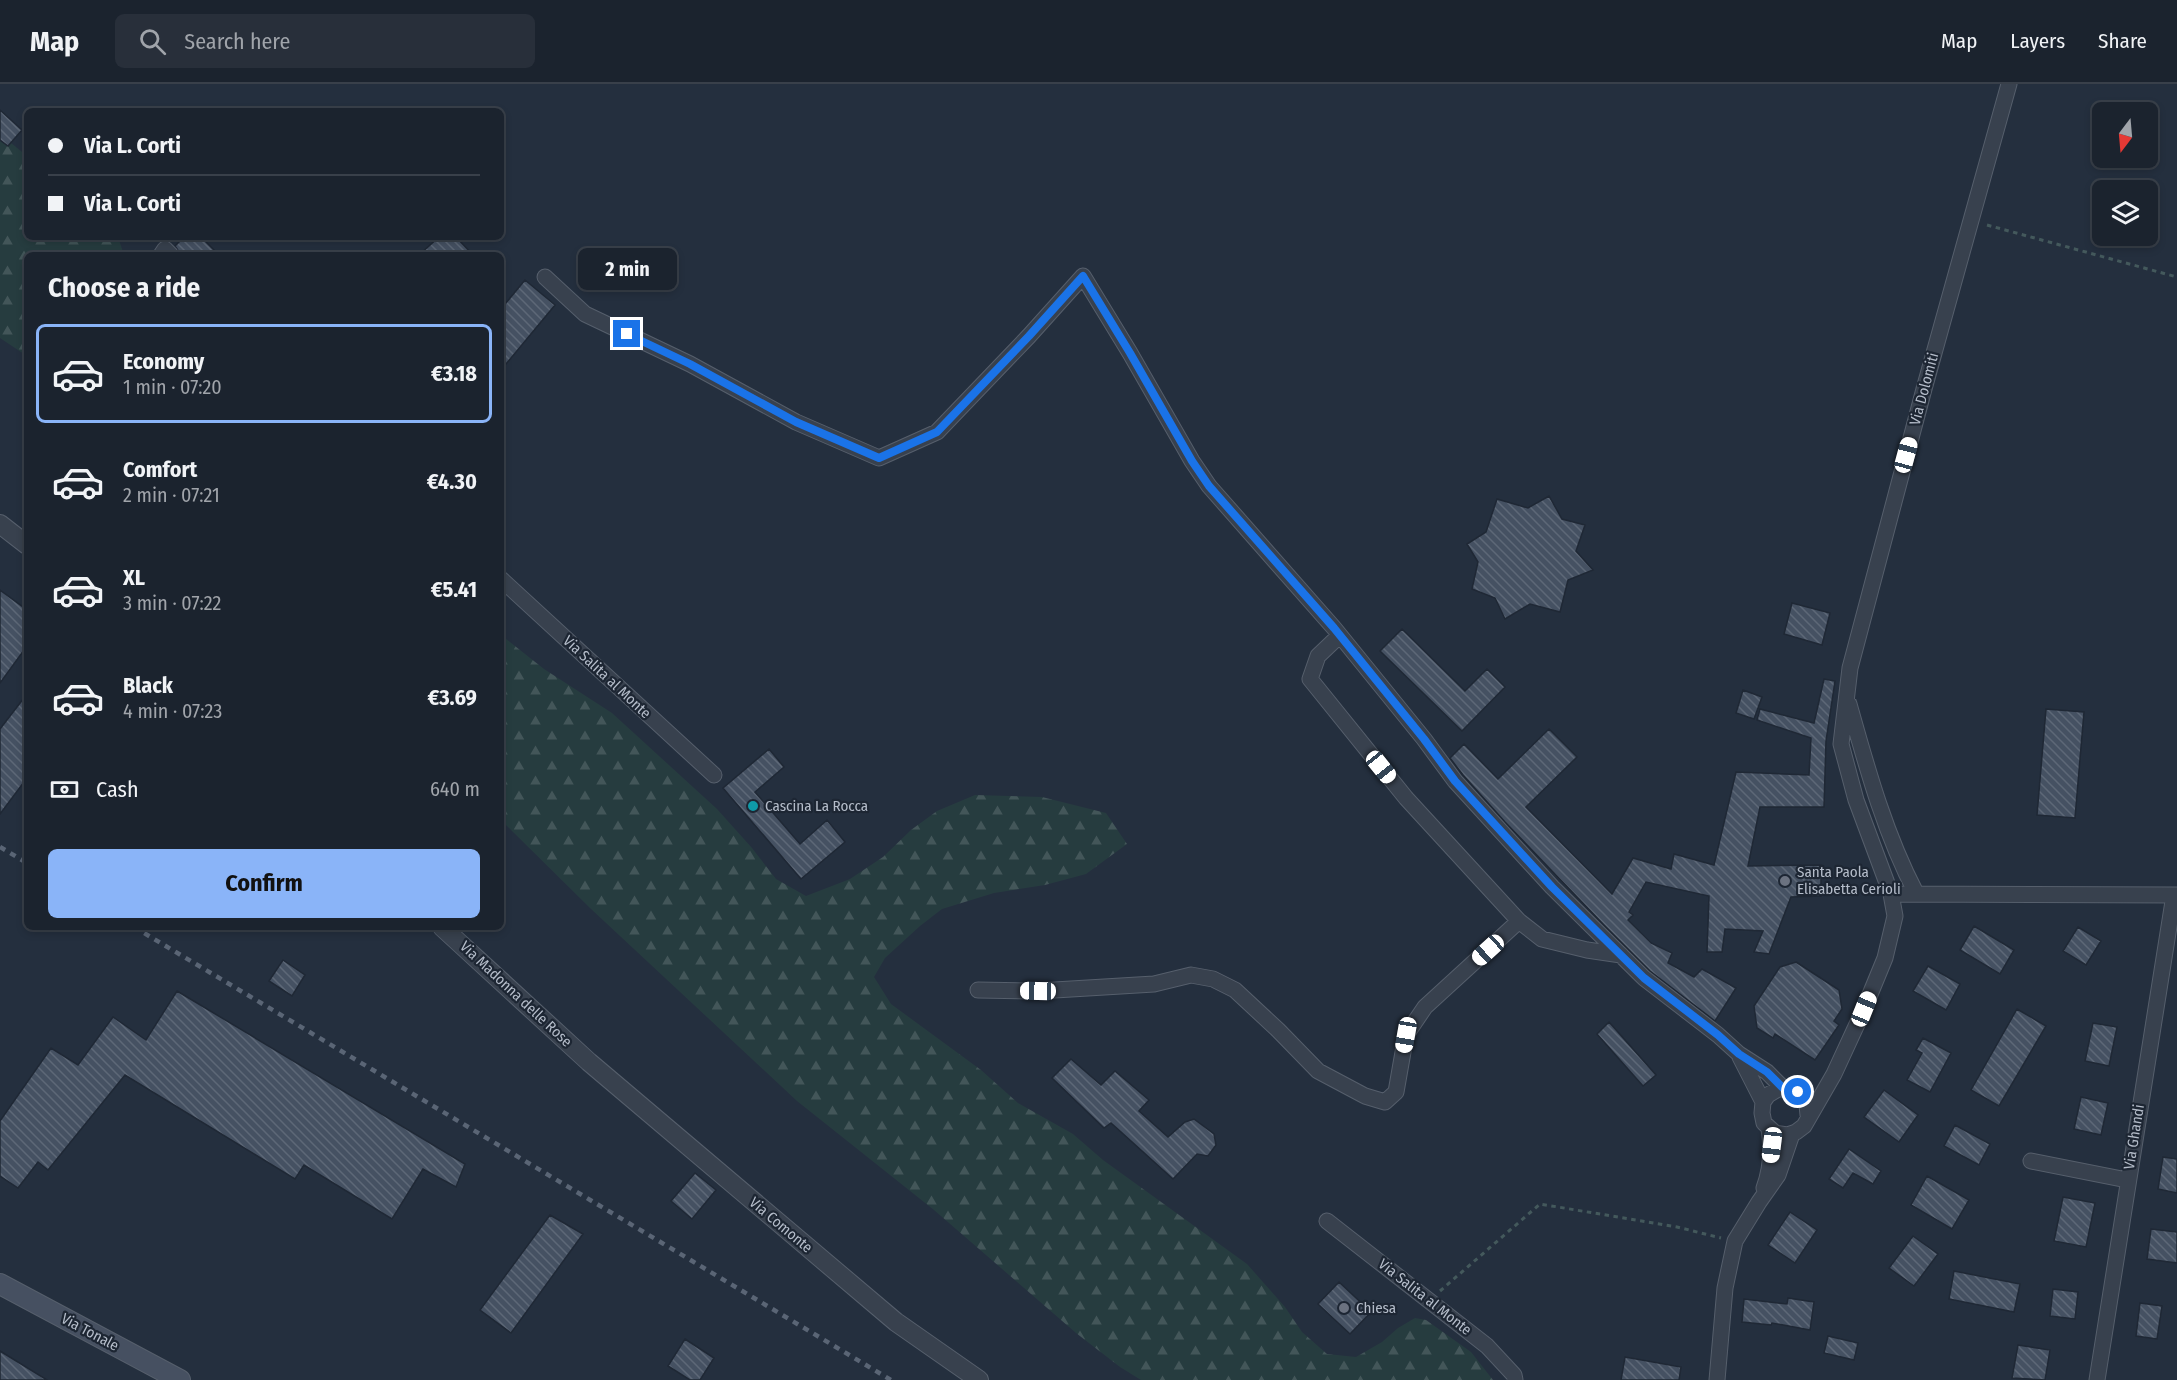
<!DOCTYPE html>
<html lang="en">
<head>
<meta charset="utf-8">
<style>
	body { margin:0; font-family:"Fira Sans Condensed",sans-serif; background:#282f3a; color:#f1f3f6; height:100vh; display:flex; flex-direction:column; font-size:22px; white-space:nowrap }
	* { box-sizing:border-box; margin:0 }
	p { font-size:20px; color:#a0a4aa }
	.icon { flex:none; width:33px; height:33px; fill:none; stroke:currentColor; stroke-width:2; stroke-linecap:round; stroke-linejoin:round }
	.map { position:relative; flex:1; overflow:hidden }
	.side { position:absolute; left:24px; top:168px; width:480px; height:678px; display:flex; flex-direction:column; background:#1b232e; border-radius:9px; box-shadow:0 3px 9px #0003,0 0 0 2px #39404a }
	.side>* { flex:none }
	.hud { position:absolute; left:24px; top:24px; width:480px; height:132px; border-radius:9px; box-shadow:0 3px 9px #0003,0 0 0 2px #39404a; display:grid; align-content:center; height:132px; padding:0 24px; background:#1b232e }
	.needle { width:39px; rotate:196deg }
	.tools { position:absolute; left:2092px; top:18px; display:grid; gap:12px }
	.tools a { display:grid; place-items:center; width:66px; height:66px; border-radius:9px; background:#1b232e; box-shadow:0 3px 9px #0003,0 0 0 2px #39404a; font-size:30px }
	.end { position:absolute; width:27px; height:27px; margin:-14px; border:8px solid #1a73e8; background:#fff; box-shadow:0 0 0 3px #fff }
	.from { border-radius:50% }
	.bubble { position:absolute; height:42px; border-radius:9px; background:#1b232e; box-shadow:0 3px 9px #0003,0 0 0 2px #39404a; font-size:20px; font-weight:700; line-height:42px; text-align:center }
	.car { position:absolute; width:18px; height:36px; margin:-18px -9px; border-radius:8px; box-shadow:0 0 4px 2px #0007; background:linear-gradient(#fff 24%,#345 0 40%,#fff 0 76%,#345 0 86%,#fff 0) }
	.hud b { display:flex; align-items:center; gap:21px; height:57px; font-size:22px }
	.hud b+b { border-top:2px solid #39404a }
	.hud i { width:15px; height:15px; background:#f1f3f6 }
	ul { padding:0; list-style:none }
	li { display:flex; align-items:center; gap:18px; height:99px; margin:0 12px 9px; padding:0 12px; border:3px solid transparent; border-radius:9px }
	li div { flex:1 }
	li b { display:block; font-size:22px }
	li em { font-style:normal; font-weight:700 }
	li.selected { border-color:#8ab4f8 }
	li>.icon { width:54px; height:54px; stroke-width:1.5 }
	h2 { padding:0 24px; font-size:27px; line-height:72px }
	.pay { display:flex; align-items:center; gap:15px; height:66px; padding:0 24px; font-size:22px }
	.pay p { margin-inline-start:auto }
	.cta { display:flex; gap:12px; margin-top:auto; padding:12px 24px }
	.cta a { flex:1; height:69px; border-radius:9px; background:#8ab4f8; color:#111; font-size:24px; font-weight:700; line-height:69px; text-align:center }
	header { display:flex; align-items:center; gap:36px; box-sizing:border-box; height:84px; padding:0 30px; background:#1b232e; border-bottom:2px solid #39404a }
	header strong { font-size:28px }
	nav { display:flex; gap:33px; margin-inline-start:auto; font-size:21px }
	.search { width:420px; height:54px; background:#282f3a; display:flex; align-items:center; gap:15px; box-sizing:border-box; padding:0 21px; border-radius:9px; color:#a0a4aa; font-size:22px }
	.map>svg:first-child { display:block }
</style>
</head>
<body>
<header>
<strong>Map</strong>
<div class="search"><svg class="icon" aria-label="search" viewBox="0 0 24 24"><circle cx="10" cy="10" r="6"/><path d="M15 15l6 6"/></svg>Search here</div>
<nav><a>Map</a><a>Layers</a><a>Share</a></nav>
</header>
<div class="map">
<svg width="2177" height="1296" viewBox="0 0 2177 1296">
	<defs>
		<pattern id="forest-firs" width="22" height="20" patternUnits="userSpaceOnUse" patternTransform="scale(1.5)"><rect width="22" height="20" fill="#263c3f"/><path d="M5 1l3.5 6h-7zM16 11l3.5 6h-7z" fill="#435659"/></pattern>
		<pattern id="building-back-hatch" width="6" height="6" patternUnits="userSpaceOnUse" patternTransform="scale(1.5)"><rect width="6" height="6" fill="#455162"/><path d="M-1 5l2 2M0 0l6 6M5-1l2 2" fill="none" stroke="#5d6877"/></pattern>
	</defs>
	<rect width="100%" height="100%" fill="#242f3e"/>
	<path fill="url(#forest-firs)" d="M0,50L27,72V153H118L124,171H27V272L0,254Z
		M501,551L544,585L612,629L717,725L752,764L776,795L806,812L850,795L883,773L911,746L937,727L975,711L1042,713L1106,729L1127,760L1086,790L1045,801L994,809L942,825L920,842L885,874L874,893L891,920L981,986L1018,1019L1073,1050L1103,1076L1247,1180L1285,1223L1302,1248L1327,1270L1356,1273L1382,1258L1398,1244L1415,1234L1426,1236L1471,1268L1493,1296H1141L1120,1283L1076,1249L934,1126L797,1017L590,824L501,736Z"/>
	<path fill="url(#building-back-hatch)" stroke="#1f2835" stroke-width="1.5" d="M0,26L22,46L8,62L0,56Z
		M184,153H201L219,171H181L175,162Z
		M439,153H456L473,171H419Z
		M525,196L555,221L501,286V225Z
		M1549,412L1562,435L1585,441L1576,467L1593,486L1568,496L1560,528L1530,520L1505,535L1495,514L1472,505L1478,478L1467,460L1486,448L1497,415L1528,424Z
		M0,506L27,526V562L0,599Z
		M1792,519L1830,529L1822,561L1784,550Z
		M1402,545L1465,607L1487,585L1505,603L1462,647L1380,567Z
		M1824,595L1835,597L1826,657L1824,723H1760L1748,782L1821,781V812L1791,813L1769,870L1754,868L1763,847L1725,845L1722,868H1707L1709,812L1646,798L1629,828L1633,831L1628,836L1651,859L1672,869L1668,879L1694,893L1702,885L1736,904L1715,937L1650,887L1604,841L1505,738L1463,691L1450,674L1464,660L1498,695L1549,645L1577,673L1526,723L1612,810L1633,774L1671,785L1674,770L1714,781L1736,688L1809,691L1811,654L1757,636L1760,625L1814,639Z
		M1743,606L1762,613L1754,635L1736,629Z
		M27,610V694L0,730V645Z
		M2046,625L2084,628L2075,734L2037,731Z
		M769,665L784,683L755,708L800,760L827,736L845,758L801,795L723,704Z
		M1974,842L2014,866L2000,890L1960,866Z
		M2078,843L2101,857L2086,881L2063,867Z
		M283,876L305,891L292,912L269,897Z
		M1796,878L1839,906L1842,925L1834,937L1839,941L1815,976L1775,950L1773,954L1757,944L1754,922L1780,883Z
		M1928,882L1960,900L1946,926L1913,907Z
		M177,907L465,1080L456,1103L423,1085L392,1135L304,1081L295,1095L125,991L48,1086L38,1078L18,1104L0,1092V1037L51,964L78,981L113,933L146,956Z
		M2017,925L2046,942L1999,1022L1971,1006Z
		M1609,938L1656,991L1643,1002L1597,950Z
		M2093,939L2117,943L2109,982L2085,977Z
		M1923,954L1951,969L1930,1008L1907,996L1922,969L1916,966Z
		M1071,975L1101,1001L1115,987L1149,1016L1139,1027L1168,1053L1185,1038L1194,1035L1214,1050L1216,1061L1208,1072L1197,1070L1173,1095L1111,1039L1104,1044L1052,994Z
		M1884,1006L1918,1031L1899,1058L1864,1033Z
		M2081,1013L2108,1019L2101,1051L2074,1045Z
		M1955,1041L1990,1060L1979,1081L1944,1062Z
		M1849,1065L1881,1087L1873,1100L1853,1089L1843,1104L1829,1095Z
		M2163,1073L2177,1075V1109L2158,1105Z
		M695,1089L716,1106L692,1135L671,1117Z
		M1927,1092L1969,1116L1952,1145L1911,1121Z
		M2063,1113L2095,1119L2086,1163L2054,1157Z
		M1790,1128L1817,1146L1795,1179L1768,1161Z
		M550,1131L583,1150L511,1249L480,1226Z
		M2151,1145L2177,1148V1179L2147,1175Z
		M1913,1152L1938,1170L1914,1202L1889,1184Z
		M1954,1187L2020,1200L2014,1228L1949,1215Z
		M1339,1198L1371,1228L1350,1250L1318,1220Z
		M2053,1205L2078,1208L2075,1235L2050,1232Z
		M1788,1214L1814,1218L1810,1246L1772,1239L1771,1241L1742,1238L1744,1215L1787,1220Z
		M2140,1219L2162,1222L2157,1255L2136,1252Z
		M1828,1252L1858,1259L1854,1276L1824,1269Z
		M685,1255L714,1274L700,1296H690L668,1282Z
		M2018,1261L2050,1266L2045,1296L2012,1294Z
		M0,1267L47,1296H0Z
		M1625,1273L1681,1283L1679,1296H1621Z"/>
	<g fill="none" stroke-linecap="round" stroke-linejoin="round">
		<g stroke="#565f6c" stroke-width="17">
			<path id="minor" d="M161,171L165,165L171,171
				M545,193L585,230L690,280L796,338L879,374L937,348L1029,252L1083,192L1130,269L1192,377L1209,402L1334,544L1424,655L1455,697L1552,803L1644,894L1718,951L1739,970L1767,988L1784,1005
				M501,495L714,691
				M1339,552L1318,572L1310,595L1406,714L1519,837L1542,855L1587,866L1621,871
				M1849,620C1867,684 1885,750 1916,809
				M1891,810L2177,811
				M978,906L1038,907L1154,900L1191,891L1213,895L1235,906L1278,946L1318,987L1365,1012L1385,1018L1396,1008L1406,951L1425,923L1519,837
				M1740,973L1763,1018
				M1808,1031L1807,1021L1803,1012L1789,1004L1778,1005L1768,1011L1763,1018L1762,1029L1764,1039L1775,1049L1787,1051L1796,1048L1804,1042L1834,990L1864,925L1885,874L1895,832L1891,810L1856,716L1841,660L1850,584L1924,305L2009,0
				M2031,1077L2127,1096
				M1764,1104C1771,1085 1772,1064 1769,1045
				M1327,1137L1487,1262L1514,1291L1515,1296
				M1717,1296L1725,1204L1735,1157L1759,1118L1778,1091L1792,1050
				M2097,1296L2174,811"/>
		</g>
		<g stroke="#565f6c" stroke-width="20">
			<path id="tertiary" d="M0,440L27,461
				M442,843L589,978L896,1238L979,1296"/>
		</g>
		<g stroke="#565f6c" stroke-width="22">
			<path id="secondary" d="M0,1200L180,1296"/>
		</g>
		<path stroke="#44595c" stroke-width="3" stroke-dasharray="4.5 4.5" stroke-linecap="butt" d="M1987,141L2177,193
			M1440,1207L1540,1120L1677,1143L1721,1154"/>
		<use href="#minor" stroke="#38414e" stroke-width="15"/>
		<use href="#tertiary" stroke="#38414e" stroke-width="18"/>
		<use href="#secondary" stroke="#465061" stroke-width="20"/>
		<path stroke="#5a6575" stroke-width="4.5" stroke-dasharray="6 6" stroke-linecap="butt" d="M0,763L27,779
			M134,843L891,1296"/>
	</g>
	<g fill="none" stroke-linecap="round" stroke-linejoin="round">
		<path stroke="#1a73e8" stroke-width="8" d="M627,250L690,280L796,338L879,374L937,348L1029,252L1083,192L1130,269L1192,377L1209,402L1334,544L1424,655L1455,697L1552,803L1644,894L1718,951L1739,970L1767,988L1784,1005L1798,1008"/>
	</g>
	<circle fill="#0f9aa8" stroke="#1d2633" stroke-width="2" cx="753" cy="722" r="6"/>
	<g fill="#6b7280" stroke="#1d2633" stroke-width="2">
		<circle cx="1785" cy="797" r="6"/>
		<circle cx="1344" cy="1224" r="6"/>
	</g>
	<g text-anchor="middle" stroke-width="4.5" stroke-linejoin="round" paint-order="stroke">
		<g font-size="15" fill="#b4bcc9" stroke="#1d2633">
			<text transform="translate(1924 305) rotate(-75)" y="5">Via Dolomiti</text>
			<text transform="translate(607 593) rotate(43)" y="5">Via Salita al Monte</text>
			<text transform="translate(516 910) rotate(43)" y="5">Via Madonna delle Rose</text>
			<text transform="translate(2134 1053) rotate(-81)" y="5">Via Ghandi</text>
			<text transform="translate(781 1141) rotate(40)" y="5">Via Comonte</text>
			<text transform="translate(1425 1213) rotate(38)" y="5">Via Salita al Monte</text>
			<text transform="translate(90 1248) rotate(28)" y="5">Via Tonale</text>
		</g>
		<g font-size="15" fill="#b4bcc9" stroke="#1d2633" text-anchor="start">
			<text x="765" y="727">Cascina La Rocca</text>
			<text x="1797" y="793">Santa Paola<tspan x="1797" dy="17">Elisabetta Cerioli</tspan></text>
			<text x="1356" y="1229">Chiesa</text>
		</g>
	</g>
</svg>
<div class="tools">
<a><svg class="needle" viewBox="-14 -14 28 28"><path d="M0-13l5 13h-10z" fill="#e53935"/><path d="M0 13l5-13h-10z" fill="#a0a4aa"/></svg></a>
<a><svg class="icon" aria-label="layers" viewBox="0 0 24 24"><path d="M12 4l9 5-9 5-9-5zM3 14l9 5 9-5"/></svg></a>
</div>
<i class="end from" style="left:1798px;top:1008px"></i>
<i class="end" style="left:627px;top:250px"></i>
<div class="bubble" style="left:578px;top:164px;width:99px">2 min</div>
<i class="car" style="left:1906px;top:371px;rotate:15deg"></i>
<i class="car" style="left:1381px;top:683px;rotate:141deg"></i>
<i class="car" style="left:1488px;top:866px;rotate:228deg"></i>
<i class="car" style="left:1038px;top:907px;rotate:271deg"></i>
<i class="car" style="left:1864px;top:925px;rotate:22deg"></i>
<i class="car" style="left:1406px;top:951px;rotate:190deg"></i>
<i class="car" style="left:1772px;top:1061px;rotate:187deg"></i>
<div class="hud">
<b><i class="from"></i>Via L. Corti</b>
<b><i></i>Via L. Corti</b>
</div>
<section class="side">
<h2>Choose a ride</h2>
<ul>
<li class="selected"><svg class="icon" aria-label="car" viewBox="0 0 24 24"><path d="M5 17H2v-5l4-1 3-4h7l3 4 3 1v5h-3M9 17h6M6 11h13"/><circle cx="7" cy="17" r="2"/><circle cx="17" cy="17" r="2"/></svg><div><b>Economy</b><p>1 min · 07:20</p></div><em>€3.18</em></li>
<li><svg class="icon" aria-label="car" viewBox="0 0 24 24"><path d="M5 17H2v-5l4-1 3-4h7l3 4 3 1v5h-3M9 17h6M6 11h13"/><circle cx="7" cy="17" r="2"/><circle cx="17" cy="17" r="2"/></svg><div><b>Comfort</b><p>2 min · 07:21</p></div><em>€4.30</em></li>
<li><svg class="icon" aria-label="car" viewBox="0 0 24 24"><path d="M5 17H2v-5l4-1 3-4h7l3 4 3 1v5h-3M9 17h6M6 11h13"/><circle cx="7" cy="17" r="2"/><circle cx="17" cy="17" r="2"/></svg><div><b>XL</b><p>3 min · 07:22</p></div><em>€5.41</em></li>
<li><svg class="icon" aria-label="car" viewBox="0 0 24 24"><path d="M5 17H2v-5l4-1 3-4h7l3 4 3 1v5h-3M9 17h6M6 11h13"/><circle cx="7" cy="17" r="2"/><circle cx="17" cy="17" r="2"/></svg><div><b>Black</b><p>4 min · 07:23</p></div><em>€3.69</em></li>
</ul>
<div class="pay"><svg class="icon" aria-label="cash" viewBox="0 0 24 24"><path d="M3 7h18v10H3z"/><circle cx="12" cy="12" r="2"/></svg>Cash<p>640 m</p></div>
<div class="cta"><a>Confirm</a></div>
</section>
</div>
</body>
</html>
